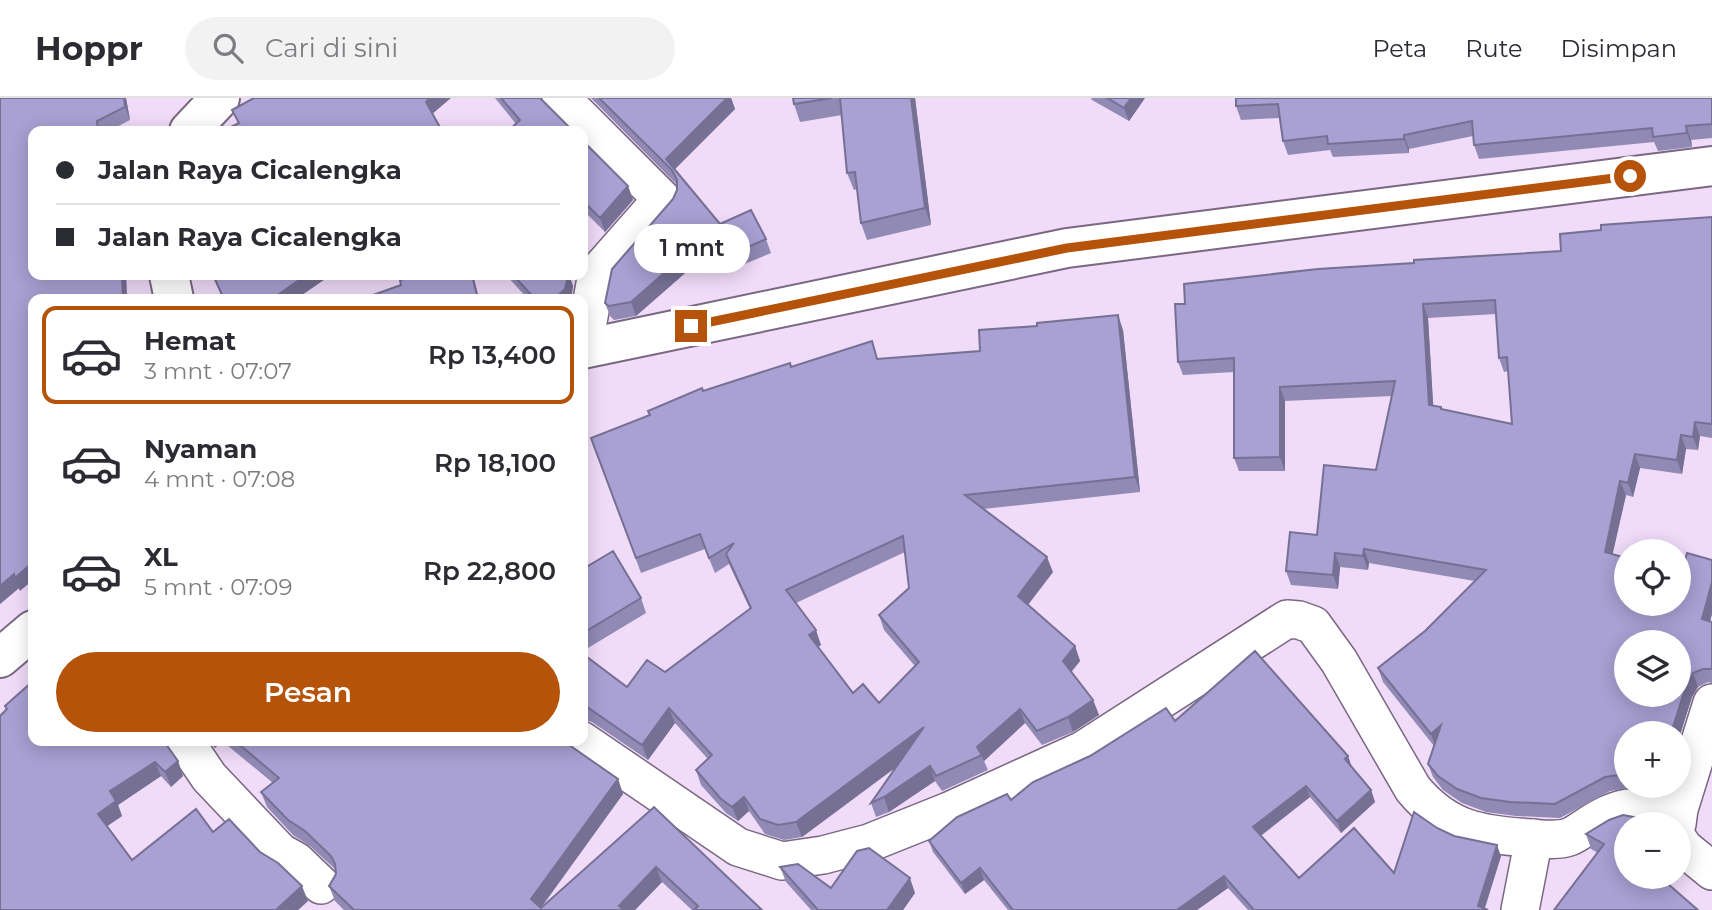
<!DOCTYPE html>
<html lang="id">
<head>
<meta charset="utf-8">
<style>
	body { margin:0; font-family:Montserrat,sans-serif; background:#f2f2f3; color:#2b2b33; height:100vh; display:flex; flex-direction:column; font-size:26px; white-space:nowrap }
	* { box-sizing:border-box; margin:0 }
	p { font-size:23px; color:#7c7c81 }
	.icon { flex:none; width:38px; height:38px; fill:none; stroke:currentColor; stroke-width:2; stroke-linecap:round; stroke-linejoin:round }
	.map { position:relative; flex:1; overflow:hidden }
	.details { position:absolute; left:28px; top:196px; width:560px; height:452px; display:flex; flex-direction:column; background:#fff; border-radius:14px; box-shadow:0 4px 18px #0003 }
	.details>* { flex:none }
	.top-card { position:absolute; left:28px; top:28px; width:560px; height:154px; border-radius:14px; box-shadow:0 4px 18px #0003; display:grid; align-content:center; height:154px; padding:0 28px; background:#fff }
	.tools { position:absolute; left:1614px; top:441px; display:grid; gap:14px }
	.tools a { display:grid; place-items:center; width:77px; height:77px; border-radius:50%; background:#fff; box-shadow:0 4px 18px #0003; font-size:35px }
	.end { position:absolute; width:32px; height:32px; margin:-16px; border:9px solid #b45309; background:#fff; box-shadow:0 0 0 4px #fff }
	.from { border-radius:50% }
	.bubble { position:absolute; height:49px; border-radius:24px; background:#fff; box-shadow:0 4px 18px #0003; font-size:23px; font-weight:600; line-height:49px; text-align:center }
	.top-card b { display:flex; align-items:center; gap:24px; height:66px; font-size:26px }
	.top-card b+b { border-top:2px solid #e1e1e2 }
	.top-card i { width:18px; height:18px; background:#2b2b33 }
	ul { padding:12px 0 0; list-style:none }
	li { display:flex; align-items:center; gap:21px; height:98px; margin:0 14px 10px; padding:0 14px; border:4px solid transparent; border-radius:14px }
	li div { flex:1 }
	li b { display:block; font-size:26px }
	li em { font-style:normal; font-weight:600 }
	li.on { border-color:#b45309 }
	li>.icon { width:63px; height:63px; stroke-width:1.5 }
	.cta { display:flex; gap:14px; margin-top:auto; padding:14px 28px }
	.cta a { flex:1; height:80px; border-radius:42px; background:#b45309; color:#fff; font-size:28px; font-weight:600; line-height:80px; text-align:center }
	header { display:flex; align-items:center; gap:42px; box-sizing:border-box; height:98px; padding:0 35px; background:#fff; border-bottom:2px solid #e1e1e2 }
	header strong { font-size:33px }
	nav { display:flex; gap:38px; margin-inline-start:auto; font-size:24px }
	.search { width:490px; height:63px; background:#f2f2f3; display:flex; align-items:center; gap:18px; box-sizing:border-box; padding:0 24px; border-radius:38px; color:#7c7c81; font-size:26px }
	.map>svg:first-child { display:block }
</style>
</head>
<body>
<header>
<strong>Hoppr</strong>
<div class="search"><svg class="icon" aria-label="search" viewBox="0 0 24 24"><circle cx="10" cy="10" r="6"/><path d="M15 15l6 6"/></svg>Cari di sini</div>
<nav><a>Peta</a><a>Rute</a><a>Disimpan</a></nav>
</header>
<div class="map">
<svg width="1712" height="812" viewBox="0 0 1712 812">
	<rect width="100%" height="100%" fill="#f0dbf9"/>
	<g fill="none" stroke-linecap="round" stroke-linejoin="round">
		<g stroke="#7a6782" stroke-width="40">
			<path id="minor" d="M561,0L662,101L597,175L583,251
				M184,642L209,679L280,754L296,763L321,787
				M581,642L738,749L782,763L823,757L869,745L949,713L1083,652L1287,521L1299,522L1313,527L1339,563L1413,691C1447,732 1481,737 1532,740C1543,741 1558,743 1569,739C1577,736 1585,729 1592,725C1629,702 1638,709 1677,723
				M1677,726L1679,711L1712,605
				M1678,741L1684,750L1712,773
				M1520,812L1534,740"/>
		</g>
		<g stroke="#7a6782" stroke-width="42">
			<path id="tertiary" d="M189,33L220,0
				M169,177L174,201"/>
		</g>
		<g stroke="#7a6782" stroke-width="42">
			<path id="secondary" d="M583,251L1067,150L1712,68
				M0,560L33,532"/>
		</g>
		<use href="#minor" stroke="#fff" stroke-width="37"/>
		<use href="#tertiary" stroke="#fff" stroke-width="38"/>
		<use href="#secondary" stroke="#fff" stroke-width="38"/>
	</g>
	<path fill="#918ab5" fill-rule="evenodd" d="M0,0H126L130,22L109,33H33V177H126L127,201H33L20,493L19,490L0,506Z
		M495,0H541L516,26Z
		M591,0H731L735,11L674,72L720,126L766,141L771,155L728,173L716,148L636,218L614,222L610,218L605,205L673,101L677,92V87Z
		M793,0H915L931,127L867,142L861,125L857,91L854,92L847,75L842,17L800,24L794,6Z
		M1091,0H1145L1129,23L1092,2Z
		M1236,0H1712V40L1691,42L1692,49L1658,53L1654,44L1479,61L1474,47L1473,38L1409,51V55L1333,59L1330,52L1288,57L1283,43L1279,20L1241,22L1236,8Z
		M583,43L628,88L633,102L605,134L583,112Z
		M1712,119V340L1700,338L1698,352L1686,351L1682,376L1640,370L1633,399L1626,397L1612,456L1681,477L1712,462V516L1710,523L1712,524V585L1708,584L1698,589L1692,599L1678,643V635H1626V688H1651L1650,692L1633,689L1610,693L1560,720L1516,718L1486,714L1462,705L1443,692L1433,679L1428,666L1434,648L1383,584L1378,570L1425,533L1475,483L1369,465L1368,472L1340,469L1338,491L1291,487L1286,473L1317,437L1376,372L1392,298L1285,303V373H1239L1234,360V274L1183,277L1178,264L1185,206L1414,165L1561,153L1601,132ZM1496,216L1499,260L1504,274L1508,273L1512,326L1442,312L1433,308L1428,220Z
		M212,177H331L296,201H223Z
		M506,177H569L573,188L571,201H528Z
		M1123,232L1140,394L983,411L1053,474L1028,507L1075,548L1080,563L1071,574L1093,602L1099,617L1073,634L1042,647L1025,625L984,663L988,672L942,693L935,683L889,714L876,719L871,705L896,669L802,739L784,742L765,736L749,713L738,723L726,715L701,687L696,672L708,661L675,625L648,662L592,624L583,621V556L627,589L665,574L750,511L729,466L715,475L705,451L641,475L591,340L650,317L703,293L791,269L980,253ZM905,454L909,490L879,517L884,532L915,568L879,605L853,595L818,549L821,547L796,505Z
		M583,471L641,500L646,515L583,553Z
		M5,608L178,663L183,678L171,689L161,678L118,707L122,718L107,728L132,762L213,734L308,803L298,812H0L6,612Z
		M1175,623L1348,658L1352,670L1371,692L1375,704L1341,735L1310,699L1261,738L1299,780L1394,775L1437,730L1501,758L1485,810L1489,812H1248L1228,790L1197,812H1008L984,782L965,796L933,754L929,743L1011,702Z
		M209,642H562L618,681L623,696L541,810L654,709L762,812H692L662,784L635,812H344L335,803L329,788L336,776V772L310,748L293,737L267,709L261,694L273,685L222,643L215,650Z
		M1623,717L1649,722L1650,726H1626V779H1669L1670,782L1667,785L1698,812H1554L1598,755L1591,751L1586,736L1609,722Z
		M780,769L831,790L915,795L903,812H811L786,784Z"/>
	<path fill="#767094" d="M124,0H126L130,22L125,9Z
		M430,0H451L431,17L426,4Z
		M727,0H731L735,11L672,74L666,61Z
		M911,0H915L931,127L925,110Z
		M1131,0H1145L1129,23L1124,10Z
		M1686,28L1691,42L1692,49L1687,35Z
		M1404,37L1409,51V55L1404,41Z
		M628,88L633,102L605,134L600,120Z
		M711,134L716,148L636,218L631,204Z
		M122,177H126L127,201H123Z
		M306,177H331L296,201H272Z
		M472,177H473L479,201H478Z
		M568,177H569L573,188L571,201H554Z
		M1423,206L1428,220L1434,320L1429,307Z
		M1118,217L1123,232L1140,394L1135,379Z
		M1280,289L1285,303V373L1280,359Z
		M1695,324L1700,338L1698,352L1693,339Z
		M1681,337L1686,351L1682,376L1677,362Z
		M1635,356L1640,370L1633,399L1628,385Z
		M1620,383L1626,397L1610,468L1605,454Z
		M1364,451L1369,465L1368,472L1363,458Z
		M1335,455L1340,469L1338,491L1333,477Z
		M1047,459L1053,474L1023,513L1018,498Z
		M33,464V482L20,493L15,480Z
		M14,476L19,490L0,506V488Z
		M1712,484V516L1707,534L1702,521Z
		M816,532L821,547L814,552L809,537Z
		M1075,548L1080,563L1068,578L1063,563Z
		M1693,575L1698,589L1692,599L1678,643V635H1671L1687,585Z
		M1093,602L1099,617L1073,634L1068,619Z
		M669,610L675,625L648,662L642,647Z
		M1020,611L1025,625L984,663L977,649Z
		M1441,627L1436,650L1431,636Z
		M924,629L930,644L802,739L796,724Z
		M212,642H222V643L215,650Z
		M1348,658L1352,670L1345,661Z
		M178,663L183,678L171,689L165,674Z
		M155,664L161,678L118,707L122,718L103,731L98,716L110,693Z
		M930,668L935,683L889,714L884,699Z
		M618,681L623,696L539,812L531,801Z
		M1306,688L1310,699L1257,740L1253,729Z
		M1371,692L1375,704L1341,735L1337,723Z
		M744,699L749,713L738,723L732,709Z
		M1497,747L1501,758L1484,812L1478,808Z
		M656,769L662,784L635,812H621L619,808Z
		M980,770L984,782L965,796L961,785Z
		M1224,778L1228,790L1197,812H1177Z
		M1658,779H1669L1670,782L1662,791Z
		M910,780L915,795L903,812H887Z
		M302,788L308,803L298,812H276Z"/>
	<path fill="#a9a0d3" stroke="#767094" stroke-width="2" fill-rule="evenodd" d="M0,0H124L125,9L97,23L98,33H33V177H122L123,201H33V464L15,480L14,476L0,488Z
		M254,0H430L426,4L442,33H223L239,25L232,12Z
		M501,0H540L573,33H508L520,22Z
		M599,0H727L666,61L720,126L751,112L766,141L723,160L711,134L631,204L609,208L605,205L612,171L673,101L677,92V82L672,72Z
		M793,0H832L794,6Z
		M840,0H911L925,110L861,125L855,74L847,75Z
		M1107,0H1131L1124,10Z
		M1236,0H1712V26L1686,28L1687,35L1653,39L1652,30L1474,47L1472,23L1404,37V41L1328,46L1327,38L1283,43L1278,6L1236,8Z
		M583,43L628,88L600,120L583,103Z
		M1712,119V326L1695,324L1693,339L1681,337L1677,362L1635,356L1628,385L1620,383L1605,454L1626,460V506H1678V476L1681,477L1687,455L1712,462V484L1702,521L1712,524V571H1703L1693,575L1687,585L1671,635H1626V676L1605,679L1555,706L1510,704L1481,700L1457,691L1438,678L1428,666L1441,627L1431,636L1378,570L1425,533L1486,472L1364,451L1363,458L1335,455L1333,477L1286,473L1290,434L1317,437L1324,367L1376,372L1395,283L1280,289V359L1234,360V260L1178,264L1175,206H1185L1184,186L1318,171L1414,165V162L1561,153L1560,136L1601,132V127ZM1495,202L1499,260L1507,259L1512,326L1441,311V309L1429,307L1423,206ZM1626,544H1678V597H1626Z
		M213,177H306L272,201H224Z
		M418,177H472L478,201H362L401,187L400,182Z
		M513,177H568L565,191L554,201H535Z
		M1118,217L1135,379L965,397L1047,459L1018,498L1075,548L1063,563L1093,602L1068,619L1037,633L1020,611L977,649L982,657L936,678L930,668L884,699L871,705L924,629L796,724L778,727L760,721L744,699L732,709L721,701L696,672L712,657L669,610L642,647L587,609L583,608V556L627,589L647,562L665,574L751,510L726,456L734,445L709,460L700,436L636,460L591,340L650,317L648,313L702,290L703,293L790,265L791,269L872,243L877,261L980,253L979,232L1037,228V225ZM903,438L909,490L879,517L919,564L879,605L863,586L853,595L809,537L816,532L786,492Z
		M613,453L641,500L583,535V471Z
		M1255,553L1348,658L1345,661L1371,692L1337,723L1306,688L1253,729L1299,780L1354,730L1394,775L1414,714L1437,730L1454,738L1497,747L1478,808L1488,812H1254L1224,778L1177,812H1013L980,770L961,785L929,743L957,719L1007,696L1011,702L1033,684L1090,658L1166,610L1175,623Z
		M33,583V642H163L178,663L165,674L155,664L110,693L116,703L98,716L132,762L196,711L213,734L229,721L260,754L278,765L302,788L276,812H0V618L7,611L5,608Z
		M234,642H562L618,681L531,801L541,810L654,709L762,812H694L698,808L656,769L619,808L624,812H354L329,788L336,776L335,766L331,758L305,733L288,722L261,694L279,680Z
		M1623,717L1649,722L1645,726H1626V779H1660L1698,812H1554L1604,746L1586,736L1609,722Z
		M869,750L910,780L887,812H818L780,769L798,766L831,790L857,753Z"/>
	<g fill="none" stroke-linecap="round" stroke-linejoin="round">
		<path stroke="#b45309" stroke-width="9" d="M691,228L1067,150L1630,78"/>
	</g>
</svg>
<div class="tools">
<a><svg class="icon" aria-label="locate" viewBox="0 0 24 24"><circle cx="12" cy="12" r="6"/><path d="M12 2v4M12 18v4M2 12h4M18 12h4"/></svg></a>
<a><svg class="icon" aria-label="layers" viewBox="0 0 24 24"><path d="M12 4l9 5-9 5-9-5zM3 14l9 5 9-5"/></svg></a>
<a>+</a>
<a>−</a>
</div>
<i class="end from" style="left:1630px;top:78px"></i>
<i class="end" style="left:691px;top:228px"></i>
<div class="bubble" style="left:634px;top:126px;width:116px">1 mnt</div>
<div class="top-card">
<b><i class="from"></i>Jalan Raya Cicalengka</b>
<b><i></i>Jalan Raya Cicalengka</b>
</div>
<section class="details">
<ul>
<li class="on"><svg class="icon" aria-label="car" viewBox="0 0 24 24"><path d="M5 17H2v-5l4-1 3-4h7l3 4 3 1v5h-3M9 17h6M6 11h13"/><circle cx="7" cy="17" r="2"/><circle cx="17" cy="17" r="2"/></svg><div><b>Hemat</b><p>3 mnt · 07:07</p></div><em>Rp 13,400</em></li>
<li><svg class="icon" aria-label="car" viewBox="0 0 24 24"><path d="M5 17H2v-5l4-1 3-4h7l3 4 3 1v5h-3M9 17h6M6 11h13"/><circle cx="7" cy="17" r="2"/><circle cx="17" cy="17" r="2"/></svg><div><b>Nyaman</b><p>4 mnt · 07:08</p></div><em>Rp 18,100</em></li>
<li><svg class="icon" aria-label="car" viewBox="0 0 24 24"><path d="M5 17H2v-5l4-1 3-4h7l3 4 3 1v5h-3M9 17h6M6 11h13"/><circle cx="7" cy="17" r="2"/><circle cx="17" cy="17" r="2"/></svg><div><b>XL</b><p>5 mnt · 07:09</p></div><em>Rp 22,800</em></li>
</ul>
<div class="cta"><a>Pesan</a></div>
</section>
</div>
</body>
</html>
